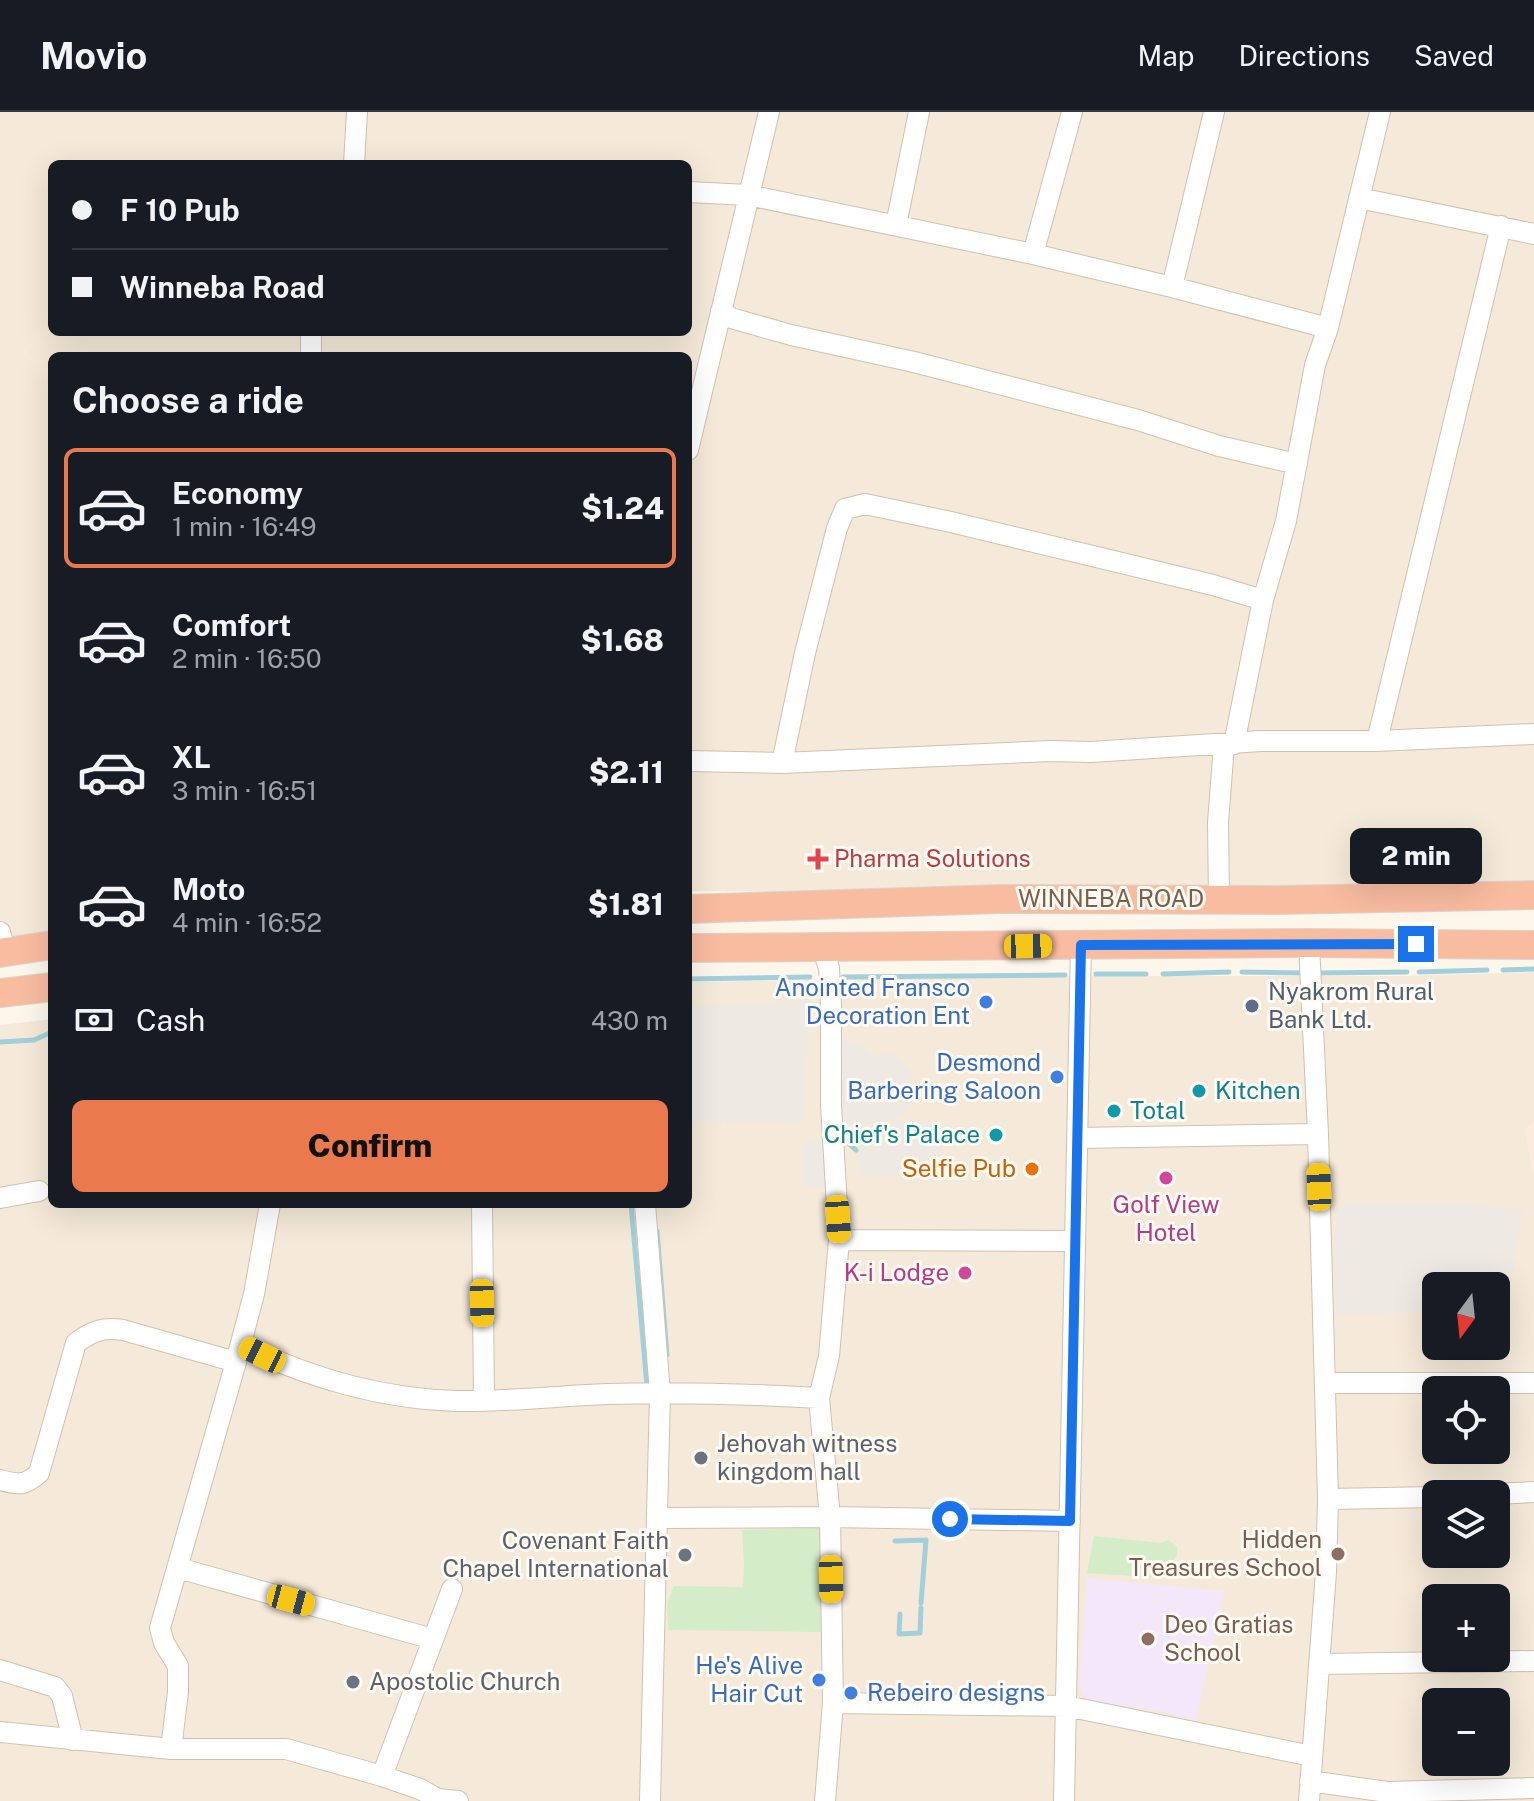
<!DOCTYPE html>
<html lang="en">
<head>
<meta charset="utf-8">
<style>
	body { margin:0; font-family:"Public Sans",sans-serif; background:#242831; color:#f1f3f6; height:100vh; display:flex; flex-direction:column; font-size:30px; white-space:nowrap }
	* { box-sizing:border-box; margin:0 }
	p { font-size:26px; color:#9ea1a6 }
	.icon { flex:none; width:44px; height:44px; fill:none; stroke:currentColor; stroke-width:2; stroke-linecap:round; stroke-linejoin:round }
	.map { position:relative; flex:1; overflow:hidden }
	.drawer { position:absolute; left:48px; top:240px; width:644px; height:856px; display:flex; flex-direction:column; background:#171b24; border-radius:12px; box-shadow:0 8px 32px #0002 }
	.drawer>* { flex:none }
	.guide { position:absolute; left:48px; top:48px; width:644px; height:176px; border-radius:12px; box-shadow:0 8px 32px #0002; display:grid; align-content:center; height:176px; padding:0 24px; background:#171b24 }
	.needle { width:52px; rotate:195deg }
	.controls { position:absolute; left:1422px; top:1160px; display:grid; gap:16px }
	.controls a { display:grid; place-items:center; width:88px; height:88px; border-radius:12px; background:#171b24; box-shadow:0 8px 32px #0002; font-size:40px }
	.end { position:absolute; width:36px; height:36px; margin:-18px; border:10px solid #1a73e8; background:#fff; box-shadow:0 0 0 4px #fff }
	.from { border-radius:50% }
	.bubble { position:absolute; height:56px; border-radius:12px; background:#171b24; box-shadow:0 8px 32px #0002; font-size:26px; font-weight:800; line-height:56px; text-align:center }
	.car { position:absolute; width:24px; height:48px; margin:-24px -12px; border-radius:10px; box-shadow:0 0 6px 2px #0007; background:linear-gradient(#f5c518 24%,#345 0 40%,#f5c518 0 76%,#345 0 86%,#f5c518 0) }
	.guide b { display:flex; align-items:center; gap:28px; height:76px; font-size:30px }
	.guide b+b { border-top:2px solid #363941 }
	.guide i { width:20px; height:20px; background:#f1f3f6 }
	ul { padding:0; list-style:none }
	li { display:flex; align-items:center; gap:24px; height:120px; margin:0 16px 12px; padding:0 8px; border:4px solid transparent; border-radius:12px }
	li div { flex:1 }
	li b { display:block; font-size:30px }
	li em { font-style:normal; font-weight:800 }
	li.current { border-color:#ea794d }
	li>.icon { width:72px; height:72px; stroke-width:1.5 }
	h2 { padding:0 24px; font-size:36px; line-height:96px }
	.pay { display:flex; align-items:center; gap:20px; height:88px; padding:0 24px; font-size:30px }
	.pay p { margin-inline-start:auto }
	.action { display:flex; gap:16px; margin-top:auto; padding:16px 24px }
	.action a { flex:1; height:92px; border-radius:12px; background:#ea794d; color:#111; font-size:32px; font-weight:800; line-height:92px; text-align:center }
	header { display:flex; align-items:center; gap:48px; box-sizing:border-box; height:112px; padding:0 40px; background:#171b24; border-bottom:2px solid #363941 }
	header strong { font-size:38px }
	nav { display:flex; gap:44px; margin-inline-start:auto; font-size:28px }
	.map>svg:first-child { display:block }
</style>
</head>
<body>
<header>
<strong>Movio</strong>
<nav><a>Map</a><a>Directions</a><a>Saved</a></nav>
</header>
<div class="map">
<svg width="1534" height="1689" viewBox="0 0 1534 1689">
	<rect width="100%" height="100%" fill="#fdf7eb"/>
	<path fill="#f5ead9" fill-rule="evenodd" d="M0,0H1534V778L1238,783L688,779V244H52V822L0,828ZM52,52H688V220H52Z
		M1534,860V1689H0V913L52,907V1092H688V870L1057,864H1405ZM1436,1174H1496V1234H1436ZM1436,1278H1496V1338H1436ZM1436,1382H1496V1442H1436ZM1436,1486H1496V1546H1436ZM1436,1590H1496V1650H1436Z"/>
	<path fill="#fde9de" d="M1534,1009V1066L1524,1017Z"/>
	<path fill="#efe9e3" d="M810,887L803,1011L688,1009V895Z
		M843,930H858L873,944L892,940L911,960L913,990L903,1002L893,1007L857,1014L844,1011L833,1004L832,941Z
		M895,1008L925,1010L941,1018L942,1049L933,1068L859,1062V1036Z
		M823,1029L826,1077L803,1073L802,1030Z
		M1338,1092H1463L1523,1098L1507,1198H1496V1174H1436V1200L1335,1203L1333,1145Z"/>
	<path fill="#f4e7fa" d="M1087,1466L1224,1479L1196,1609L1160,1599L1086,1588L1079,1572Z"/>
	<path fill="#d4ecc8" d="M820,1416L821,1520L668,1518L667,1490L674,1474L743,1475L744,1451L742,1418Z
		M1094,1424L1161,1431L1168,1428L1177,1434V1443L1163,1466L1087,1461Z"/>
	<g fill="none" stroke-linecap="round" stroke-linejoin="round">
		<path stroke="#a3cfdb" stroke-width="5" d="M1503,858L1534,857
			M1242,860L1305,861
			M1419,860L1487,858
			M1316,861L1407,860
			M1096,862H1146
			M1163,862L1229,860
			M843,865L1065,863
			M688,867L810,865
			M0,930L34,928L52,920
			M839,1023L856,1038
			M631,1092L647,1274
			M657,1119L667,1243
			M895,1429L926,1428L921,1491
			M900,1502L899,1522L920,1521L921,1496"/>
		<g stroke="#d1c0af" stroke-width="22">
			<path id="minor" d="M354,52L357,0
				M688,80L748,83L1033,142L1172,175L1328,216
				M1359,86L1534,122
				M896,113L919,0
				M1033,142L1072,0
				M1172,175L1214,0
				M721,199L731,206L791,223L914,250L1138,308L1219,334L1297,352
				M311,220V244
				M688,338L769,0
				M1377,629L1501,114
				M1234,632L1263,488L1286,409L1315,253L1328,216L1380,0
				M688,649L782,651L1051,639L1091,640L1261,629H1377L1534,622
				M782,651L805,541L837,416L845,397L865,392L951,410L1213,473L1263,488
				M1219,787L1218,710L1224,633
				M0,820L5,840
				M1309,831L1318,1022L1328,1387L1326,1460L1309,1689
				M822,835L829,856L831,892V993L839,1128L829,1244L819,1286L830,1405L833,1591L825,1689
				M1077,1026L1318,1022
				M0,1086L39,1079
				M482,1092L484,1288
				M645,1092L660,1281L650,1689
				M839,1128L1075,1129
				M241,1233C307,1265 382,1287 456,1289C506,1290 557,1284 607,1282C678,1280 749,1282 819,1286
				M1325,1271H1534
				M0,1368C18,1373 25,1374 39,1361L76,1231C92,1219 103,1215 123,1218L236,1250
				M1495,1382L1534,1380
				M1328,1387L1436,1385
				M657,1409L661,1406L830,1405L1070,1409
				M178,1456L433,1527
				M1319,1552L1533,1549
				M0,1558L55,1575L62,1584L73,1628
				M833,1591L1066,1594L1312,1644
				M0,1620L171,1637H286L382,1664L420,1677L438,1687L458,1689
				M171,1637L178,1580V1554L164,1531L160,1516L236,1250L254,1182L270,1092
				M382,1664L452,1477
				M1310,1669L1387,1680L1534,1676
				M1064,1689L1081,833"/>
		</g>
		<g stroke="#dcd5d0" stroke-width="30">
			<path id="highway" d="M688,797L1000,787L1278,788L1534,783
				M688,836L1309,831L1534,833
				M0,841L52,833
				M0,881L52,875"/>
		</g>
		<use href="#minor" stroke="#fff" stroke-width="20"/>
		<use href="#highway" stroke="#f8bca0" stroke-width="28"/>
	</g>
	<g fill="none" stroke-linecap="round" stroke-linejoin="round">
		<path stroke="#1a73e8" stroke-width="10" d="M950,1407L1070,1409L1081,833L1416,832"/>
	</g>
	<path fill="#e0444e" stroke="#fffbf2" stroke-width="3" d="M814 735h8v8h8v8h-8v8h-8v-8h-8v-8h8z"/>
	<g fill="#3f7fe0" stroke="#fffbf2" stroke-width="3">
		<circle cx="986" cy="890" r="8"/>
		<circle cx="1057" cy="965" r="8"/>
		<circle cx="819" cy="1568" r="8"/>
		<circle cx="851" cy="1581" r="8"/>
	</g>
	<circle fill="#5c6f8a" stroke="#fffbf2" stroke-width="3" cx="1252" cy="894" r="8"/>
	<g fill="#0f9aa8" stroke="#fffbf2" stroke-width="3">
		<circle cx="1199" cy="979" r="8"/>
		<circle cx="1114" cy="999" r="8"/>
		<circle cx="996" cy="1023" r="8"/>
	</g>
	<circle fill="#e8710a" stroke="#fffbf2" stroke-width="3" cx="1032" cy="1057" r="8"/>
	<g fill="#d1479c" stroke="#fffbf2" stroke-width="3">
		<circle cx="1166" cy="1066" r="8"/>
		<circle cx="965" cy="1161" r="8"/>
	</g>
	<g fill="#6b7280" stroke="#fffbf2" stroke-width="3">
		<circle cx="701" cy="1346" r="8"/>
		<circle cx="685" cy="1443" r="8"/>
		<circle cx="353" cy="1570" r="8"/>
	</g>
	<g fill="#8d6e63" stroke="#fffbf2" stroke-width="3">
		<circle cx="1338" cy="1442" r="8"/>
		<circle cx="1148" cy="1527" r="8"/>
	</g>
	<g text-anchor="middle" stroke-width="6" stroke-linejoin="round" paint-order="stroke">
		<g font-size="24" fill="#be3a42" stroke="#fffbf2" text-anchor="start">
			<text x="834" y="755">Pharma Solutions</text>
		</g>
		<g font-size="24" fill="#7a5f4c" stroke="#fffbf2">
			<text x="1111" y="795">WINNEBA ROAD</text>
		</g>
		<g font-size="24" fill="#366cbe" stroke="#fffbf2" text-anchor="end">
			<text x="970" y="884">Anointed Fransco<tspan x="970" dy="28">Decoration Ent</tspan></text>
			<text x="1041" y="959">Desmond<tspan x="1041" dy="28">Barbering Saloon</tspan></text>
			<text x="803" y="1562">He's Alive<tspan x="803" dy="28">Hair Cut</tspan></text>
			<text x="867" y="1589" text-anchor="start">Rebeiro designs</text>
		</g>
		<g font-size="24" fill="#4e5e75" stroke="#fffbf2" text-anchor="start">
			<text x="1268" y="888">Nyakrom Rural<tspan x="1268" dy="28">Bank Ltd.</tspan></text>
		</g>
		<g font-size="24" fill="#0d838f" stroke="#fffbf2" text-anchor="start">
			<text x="1215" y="987">Kitchen</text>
			<text x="1130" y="1007">Total</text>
			<text x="980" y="1031" text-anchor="end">Chief's Palace</text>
		</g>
		<g font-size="24" fill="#c56008" stroke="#fffbf2" text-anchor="end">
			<text x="1016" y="1065">Selfie Pub</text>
		</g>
		<g font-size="24" fill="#b23c85" stroke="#fffbf2">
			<text x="1166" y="1101">Golf View<tspan x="1166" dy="28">Hotel</tspan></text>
			<text x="949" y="1169" text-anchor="end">K-i Lodge</text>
		</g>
		<g font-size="24" fill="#5b616d" stroke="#fffbf2" text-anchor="start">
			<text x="717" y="1340">Jehovah witness<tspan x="717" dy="28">kingdom hall</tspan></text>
			<text x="669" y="1437" text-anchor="end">Covenant Faith<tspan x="669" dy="28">Chapel International</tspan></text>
			<text x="369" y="1578">Apostolic Church</text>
		</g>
		<g font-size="24" fill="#785e54" stroke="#fffbf2" text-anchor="end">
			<text x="1322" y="1436">Hidden<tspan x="1322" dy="28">Treasures School</tspan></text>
			<text x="1164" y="1521" text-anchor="start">Deo Gratias<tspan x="1164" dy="28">School</tspan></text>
		</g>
	</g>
</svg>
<div class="controls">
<a><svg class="needle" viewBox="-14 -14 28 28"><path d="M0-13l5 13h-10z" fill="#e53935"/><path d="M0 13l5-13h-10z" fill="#9ea1a6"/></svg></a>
<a><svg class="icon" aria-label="locate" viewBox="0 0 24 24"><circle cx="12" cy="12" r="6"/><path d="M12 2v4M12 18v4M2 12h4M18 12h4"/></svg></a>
<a><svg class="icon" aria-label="layers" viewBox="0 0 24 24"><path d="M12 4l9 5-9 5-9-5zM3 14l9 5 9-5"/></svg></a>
<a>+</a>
<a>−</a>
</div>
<i class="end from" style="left:950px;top:1407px"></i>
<i class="end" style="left:1416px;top:832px"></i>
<div class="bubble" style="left:1350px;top:716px;width:132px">2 min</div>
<i class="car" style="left:1028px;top:834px;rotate:89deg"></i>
<i class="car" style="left:1319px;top:1075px;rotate:358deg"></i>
<i class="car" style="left:838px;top:1107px;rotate:176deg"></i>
<i class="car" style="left:482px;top:1191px;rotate:179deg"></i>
<i class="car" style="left:262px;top:1243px;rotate:296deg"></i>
<i class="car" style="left:831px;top:1467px;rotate:179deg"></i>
<i class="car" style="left:291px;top:1488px;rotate:105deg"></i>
<div class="guide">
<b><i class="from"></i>F 10 Pub</b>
<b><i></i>Winneba Road</b>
</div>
<section class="drawer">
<h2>Choose a ride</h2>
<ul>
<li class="current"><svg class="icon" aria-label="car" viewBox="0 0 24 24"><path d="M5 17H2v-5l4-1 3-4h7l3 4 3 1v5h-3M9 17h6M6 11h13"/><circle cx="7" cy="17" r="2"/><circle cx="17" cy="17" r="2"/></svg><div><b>Economy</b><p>1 min · 16:49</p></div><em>$1.24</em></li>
<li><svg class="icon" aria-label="car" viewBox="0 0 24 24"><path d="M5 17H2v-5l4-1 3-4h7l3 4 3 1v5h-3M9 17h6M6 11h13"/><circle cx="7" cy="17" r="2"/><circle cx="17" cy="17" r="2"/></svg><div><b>Comfort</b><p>2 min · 16:50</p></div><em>$1.68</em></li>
<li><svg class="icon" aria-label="car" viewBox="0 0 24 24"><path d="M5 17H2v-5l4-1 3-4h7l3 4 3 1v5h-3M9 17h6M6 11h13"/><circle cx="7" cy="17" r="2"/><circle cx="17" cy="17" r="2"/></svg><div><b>XL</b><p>3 min · 16:51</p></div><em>$2.11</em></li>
<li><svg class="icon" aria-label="car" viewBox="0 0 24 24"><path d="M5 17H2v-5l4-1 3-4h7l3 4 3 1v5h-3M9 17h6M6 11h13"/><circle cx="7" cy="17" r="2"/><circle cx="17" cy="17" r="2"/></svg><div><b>Moto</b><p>4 min · 16:52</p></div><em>$1.81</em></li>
</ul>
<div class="pay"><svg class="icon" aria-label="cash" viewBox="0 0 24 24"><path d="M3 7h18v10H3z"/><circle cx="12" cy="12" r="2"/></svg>Cash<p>430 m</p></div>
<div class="action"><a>Confirm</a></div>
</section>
</div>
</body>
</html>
